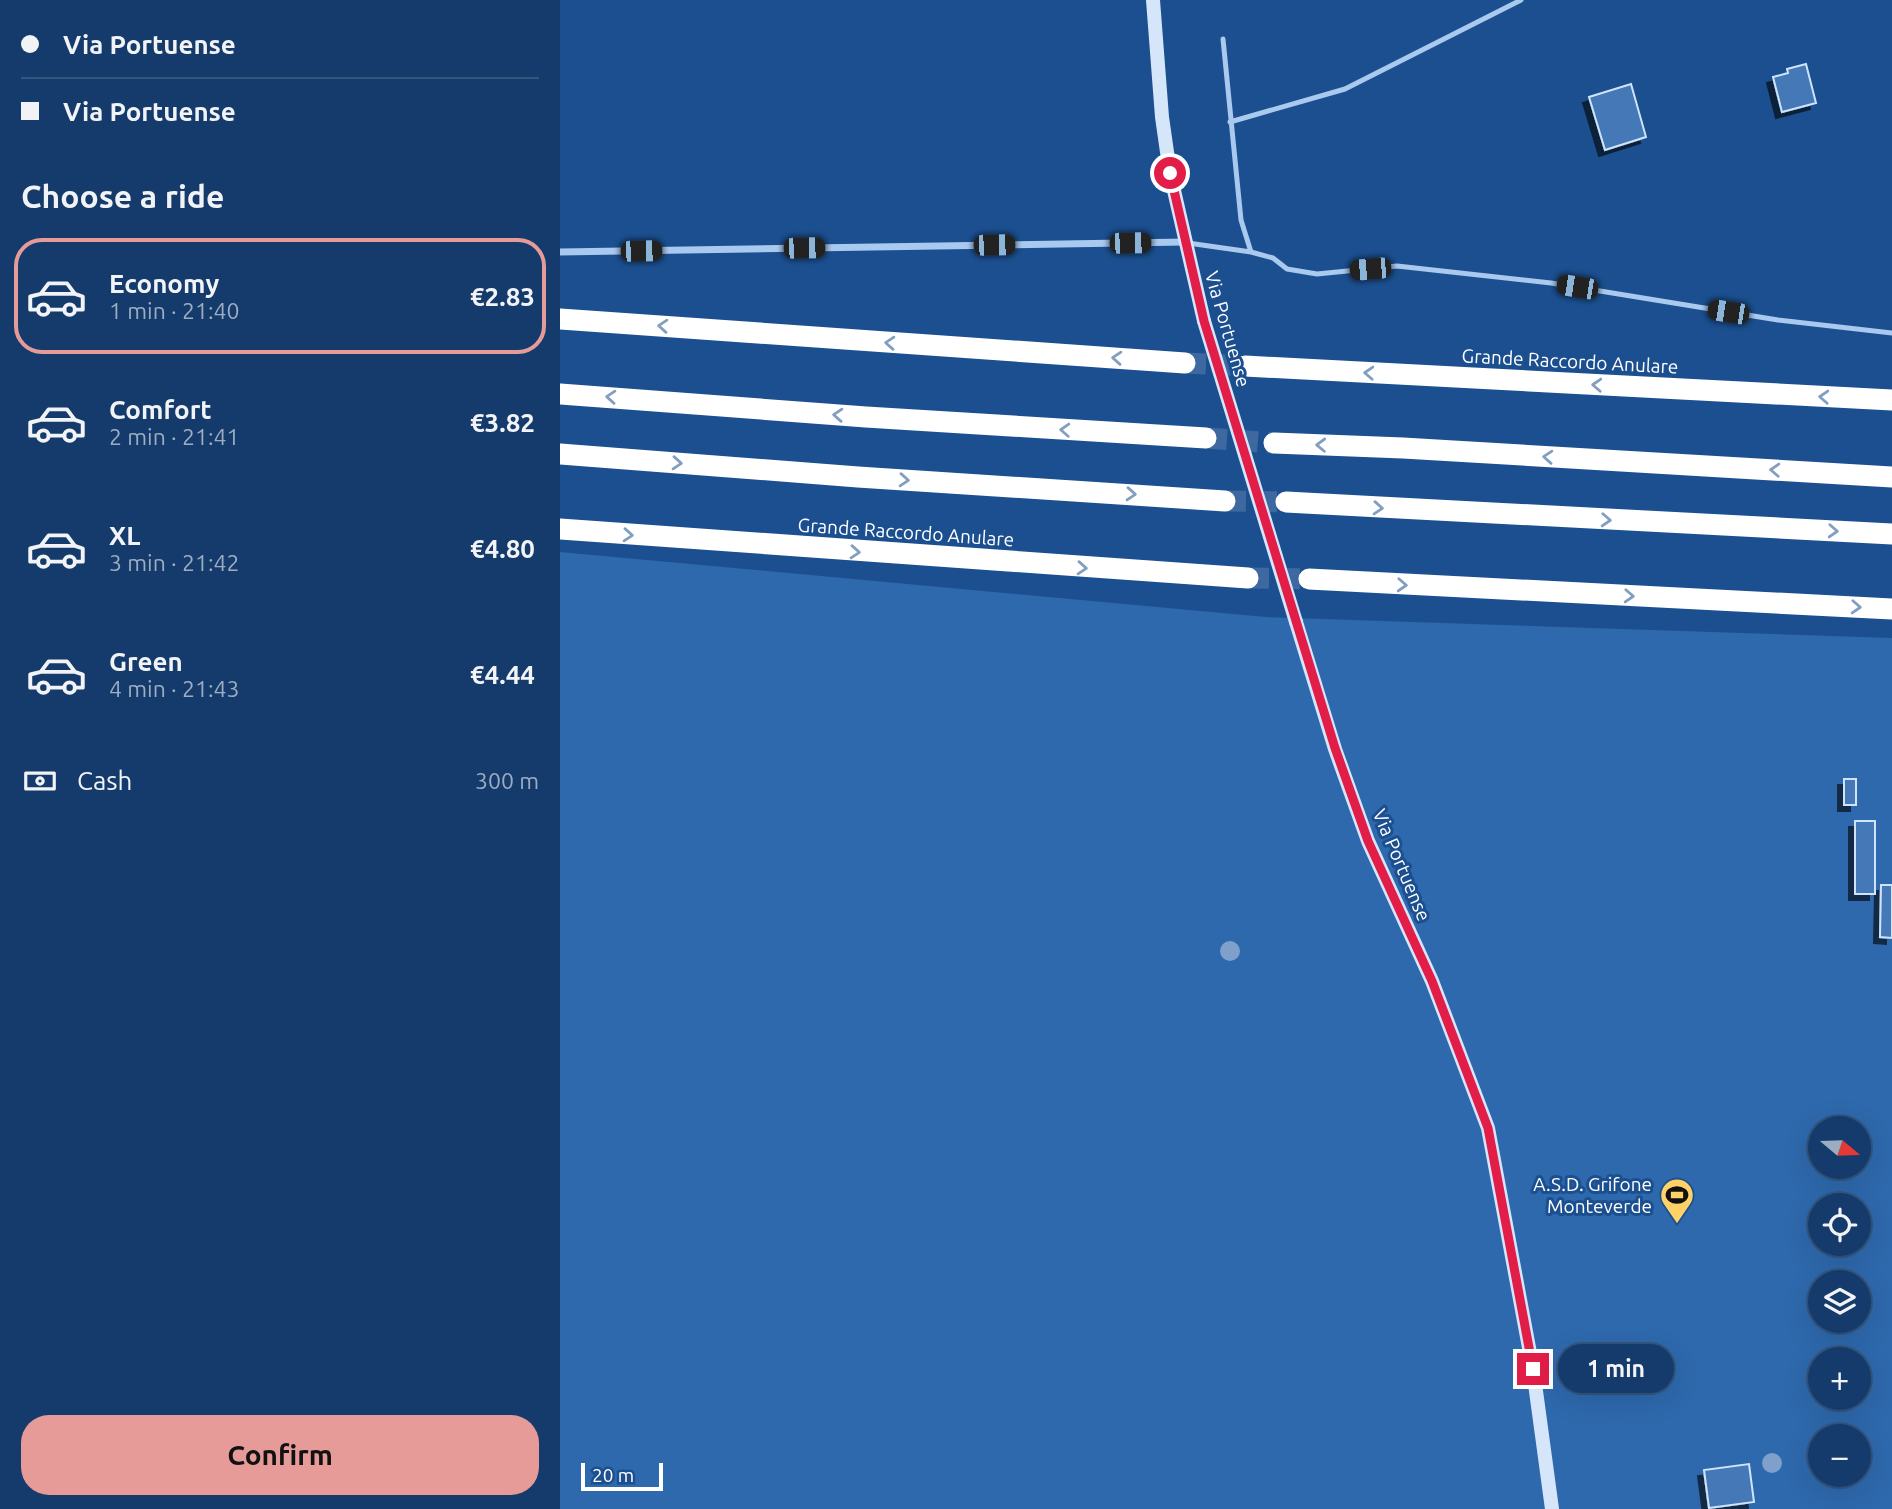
<!DOCTYPE html>
<html lang="en">
<head>
<meta charset="utf-8">
<style>
	body { margin:0; font-family:Ubuntu,sans-serif; background:#214673; color:#f1f3f6; height:100vh; display:flex; flex-direction:column; font-size:26px; white-space:nowrap }
	* { box-sizing:border-box; margin:0 }
	p { font-size:23px; color:#9dadc1 }
	.icon { flex:none; width:38px; height:38px; fill:none; stroke:currentColor; stroke-width:2; stroke-linecap:round; stroke-linejoin:round }
	.map { position:relative; flex:1; overflow:hidden }
	.panel { display:flex; flex-direction:column; background:#143b6b; width:560px }
	.panel>* { flex:none }
	.hud { display:grid; align-content:center; height:154px; padding:0 21px; background:#143b6b }
	.needle { width:46px; rotate:109deg }
	.controls { position:absolute; left:1248px; top:1116px; display:grid; gap:14px }
	.controls a { display:grid; place-items:center; width:63px; height:63px; border-radius:50%; background:#143b6b; box-shadow:0 7px 28px #0002,0 0 0 2px #33557e; font-size:35px }
	.scale { position:absolute; left:21px; bottom:18px; width:82px; box-sizing:border-box; padding-left:7px; border:4px solid #fff; border-top:0; font-size:19px; line-height:24px; white-space:nowrap; color:#fff; -webkit-text-stroke:5px #1b4f8f; paint-order:stroke }
	.end { position:absolute; width:32px; height:32px; margin:-16px; border:9px solid #e11d48; background:#fff; box-shadow:0 0 0 4px #fff }
	.from { border-radius:50% }
	.bubble { position:absolute; height:49px; border-radius:24px; background:#143b6b; box-shadow:0 7px 28px #0002,0 0 0 2px #33557e; font-size:23px; font-weight:700; line-height:49px; text-align:center }
	.car { position:absolute; width:21px; height:42px; margin:-21px -10px; border-radius:9px; box-shadow:0 0 5px 2px #0007; background:linear-gradient(#222 24%,#8ab4d8 0 40%,#222 0 76%,#8ab4d8 0 86%,#222 0) }
	.hud b { display:flex; align-items:center; gap:24px; height:66px; font-size:26px }
	.hud b+b { border-top:2px solid #33557e }
	.hud i { width:18px; height:18px; background:#f1f3f6 }
	ul { padding:0; list-style:none }
	li { display:flex; align-items:center; gap:21px; height:116px; margin:0 14px 10px; padding:0 7px; border:4px solid transparent; border-radius:28px }
	li div { flex:1 }
	li b { display:block; font-size:26px }
	li em { font-style:normal; font-weight:700 }
	li.active { border-color:#e69b98 }
	li>.icon { width:63px; height:63px; stroke-width:1.5 }
	h2 { padding:0 21px; font-size:32px; line-height:84px }
	.pay { display:flex; align-items:center; gap:18px; height:77px; padding:0 21px; font-size:26px }
	.pay p { margin-inline-start:auto }
	.primary-button { display:flex; gap:14px; margin-top:auto; padding:14px 21px }
	.primary-button a { flex:1; height:80px; border-radius:28px; background:#e69b98; color:#111; font-size:28px; font-weight:700; line-height:80px; text-align:center }
	main { display:flex; flex:1; min-height:0 }
	.map>svg:first-child { display:block }
</style>
</head>
<body>
<main>
<section class="panel">
<div class="hud">
<b><i class="from"></i>Via Portuense</b>
<b><i></i>Via Portuense</b>
</div>
<h2>Choose a ride</h2>
<ul>
<li class="active"><svg class="icon" aria-label="car" viewBox="0 0 24 24"><path d="M5 17H2v-5l4-1 3-4h7l3 4 3 1v5h-3M9 17h6M6 11h13"/><circle cx="7" cy="17" r="2"/><circle cx="17" cy="17" r="2"/></svg><div><b>Economy</b><p>1 min · 21:40</p></div><em>€2.83</em></li>
<li><svg class="icon" aria-label="car" viewBox="0 0 24 24"><path d="M5 17H2v-5l4-1 3-4h7l3 4 3 1v5h-3M9 17h6M6 11h13"/><circle cx="7" cy="17" r="2"/><circle cx="17" cy="17" r="2"/></svg><div><b>Comfort</b><p>2 min · 21:41</p></div><em>€3.82</em></li>
<li><svg class="icon" aria-label="car" viewBox="0 0 24 24"><path d="M5 17H2v-5l4-1 3-4h7l3 4 3 1v5h-3M9 17h6M6 11h13"/><circle cx="7" cy="17" r="2"/><circle cx="17" cy="17" r="2"/></svg><div><b>XL</b><p>3 min · 21:42</p></div><em>€4.80</em></li>
<li><svg class="icon" aria-label="car" viewBox="0 0 24 24"><path d="M5 17H2v-5l4-1 3-4h7l3 4 3 1v5h-3M9 17h6M6 11h13"/><circle cx="7" cy="17" r="2"/><circle cx="17" cy="17" r="2"/></svg><div><b>Green</b><p>4 min · 21:43</p></div><em>€4.44</em></li>
</ul>
<div class="pay"><svg class="icon" aria-label="cash" viewBox="0 0 24 24"><path d="M3 7h18v10H3z"/><circle cx="12" cy="12" r="2"/></svg>Cash<p>300 m</p></div>
<div class="primary-button"><a>Confirm</a></div>
</section>
<div class="map">
<svg width="1332" height="1509" viewBox="0 0 1332 1509">
	<defs>
		<filter id="shadow"><feDropShadow dx="-6" dy="6" stdDeviation="0" flood-color="#0009"/></filter>
	</defs>
	<rect width="100%" height="100%" fill="#1b4f8f"/>
	<path fill="#2e69ad" fill-rule="evenodd" d="M0,552L706,617L1332,638V1509H0ZM1260,1129H1298V1167H1260ZM1260,1206H1298V1244H1260ZM1260,1283H1298V1321H1260ZM1260,1360H1298V1398H1260ZM1260,1437H1298V1475H1260Z"/>
	<path fill="#4478b7" stroke="#cfe3fa" stroke-width="2" filter="url(#shadow)" d="M1246,64L1256,103L1222,112L1213,77L1228,73L1227,69Z
		M1071,84L1086,137L1045,150L1029,97Z
		M1284,779H1296V805H1284Z
		M1295,821H1315V894H1295Z
		M1321,885H1332V938L1320,937Z
		M1189,1464L1194,1502L1149,1508L1144,1470Z"/>
	<g fill="none" stroke-linecap="round" stroke-linejoin="round">
		<path stroke="#3d69a0" stroke-width="21" stroke-dasharray="21 10" stroke-linecap="butt" d="M625,363L685,366
			M646,438L714,443
			M665,501L726,502
			M688,578L749,579"/>
		<path stroke="#a9c9ee" stroke-width="5" d="M663,39L681,220L691,252
			M670,122L785,89L961,0
			M628,243L691,252L713,258L727,269L757,274L837,266L991,283L1218,320L1332,333"/>
		<path stroke="#a9c9ee" stroke-width="7" d="M0,252L624,242"/>
		<path stroke="#d6e6fa" stroke-width="14" d="M593,0L602,117L610,173L644,321
			M736,622L775,749L808,841L872,981L928,1128L973,1369L992,1509"/>
		<path stroke="#fff" stroke-width="21" d="M0,319L625,363
			M685,366L1332,400
			M0,394L306,417L646,438
			M714,443L843,448L1332,477
			M0,454L298,477L665,501
			M726,502L1332,534
			M0,529L688,578
			M749,579L1332,609"/>
		<path stroke="#d6e6fa" stroke-width="14" d="M644,321L736,622"/>
	</g>
	<g fill="#7ea0ca">
		<circle cx="670" cy="951" r="10"/>
		<circle cx="1212" cy="1463" r="10"/>
	</g>
	<defs><path id="oneway-chevron" d="M-2-3.5L2.5 0L-2 3.5" fill="none" stroke-width="1.6" stroke-linecap="round" stroke-linejoin="round" transform="scale(1.75)"/></defs>
	<g stroke="#829ec1">
		<use href="#oneway-chevron" transform="translate(103 326) rotate(-176)"/>
		<use href="#oneway-chevron" transform="translate(330 343) rotate(-176)"/>
		<use href="#oneway-chevron" transform="translate(557 358) rotate(-176)"/>
		<use href="#oneway-chevron" transform="translate(809 373) rotate(-177)"/>
		<use href="#oneway-chevron" transform="translate(1037 385) rotate(-177)"/>
		<use href="#oneway-chevron" transform="translate(51 397) rotate(-176)"/>
		<use href="#oneway-chevron" transform="translate(1264 397) rotate(-177)"/>
		<use href="#oneway-chevron" transform="translate(278 415) rotate(-176)"/>
		<use href="#oneway-chevron" transform="translate(505 430) rotate(-177)"/>
		<use href="#oneway-chevron" transform="translate(761 445) rotate(-178)"/>
		<use href="#oneway-chevron" transform="translate(988 457) rotate(-176)"/>
		<use href="#oneway-chevron" transform="translate(117 463) rotate(4)"/>
		<use href="#oneway-chevron" transform="translate(1215 470) rotate(-177)"/>
		<use href="#oneway-chevron" transform="translate(344 480) rotate(4)"/>
		<use href="#oneway-chevron" transform="translate(571 494) rotate(4)"/>
		<use href="#oneway-chevron" transform="translate(818 508) rotate(4)"/>
		<use href="#oneway-chevron" transform="translate(1046 520) rotate(3)"/>
		<use href="#oneway-chevron" transform="translate(1273 531) rotate(3)"/>
		<use href="#oneway-chevron" transform="translate(68 535) rotate(4)"/>
		<use href="#oneway-chevron" transform="translate(295 552) rotate(4)"/>
		<use href="#oneway-chevron" transform="translate(522 568) rotate(4)"/>
		<use href="#oneway-chevron" transform="translate(842 585) rotate(3)"/>
		<use href="#oneway-chevron" transform="translate(1069 596) rotate(3)"/>
		<use href="#oneway-chevron" transform="translate(1296 607) rotate(3)"/>
	</g>
	<g fill="none" stroke-linecap="round" stroke-linejoin="round">
		<path stroke="#e11d48" stroke-width="9" d="M610,173L644,321L775,748L808,841L872,981L928,1128L973,1369"/>
	</g>
	<defs>
		<g id="stadium-pin" transform="scale(1.75)"><path d="M0 17L-7.5 6A9.5 9.5 0 1 1 7.5 6Z" fill="#ffd166" stroke="#1b4f8f"/><path d="M0-5a6.5 5 0 1 0 0 10a6.5 5 0 1 0 0-10ZM-3.5-1.8h7v3.6h-7Z" fill="#111"/></g>
	</defs>
	<g fill-rule="evenodd">
		<use href="#stadium-pin" x="1117" y="1195"/>
	</g>
	<g text-anchor="middle" stroke-width="6" stroke-linejoin="round" paint-order="stroke">
		<g font-size="19" fill="#fff" stroke="#1b4f8f">
			<text transform="translate(668 329) rotate(74)" y="7">Via Portuense</text>
			<text transform="translate(1010 361) rotate(3)" y="7">Grande Raccordo Anulare</text>
			<text transform="translate(346 532) rotate(4)" y="7">Grande Raccordo Anulare</text>
			<text transform="translate(842 865) rotate(67)" y="7">Via Portuense</text>
		</g>
		<g font-size="19" fill="#fff" stroke="#1b4f8f" text-anchor="end">
			<text x="1092" y="1191">A.S.D. Grifone<tspan x="1092" dy="22">Monteverde</tspan></text>
		</g>
	</g>
</svg>
<div class="controls">
<a><svg class="needle" viewBox="-14 -14 28 28"><path d="M0-13l5 13h-10z" fill="#e53935"/><path d="M0 13l5-13h-10z" fill="#9dadc1"/></svg></a>
<a><svg class="icon" aria-label="locate" viewBox="0 0 24 24"><circle cx="12" cy="12" r="6"/><path d="M12 2v4M12 18v4M2 12h4M18 12h4"/></svg></a>
<a><svg class="icon" aria-label="layers" viewBox="0 0 24 24"><path d="M12 4l9 5-9 5-9-5zM3 14l9 5 9-5"/></svg></a>
<a>+</a>
<a>−</a>
</div>
<div class="scale">20 m</div>
<i class="end from" style="left:610px;top:173px"></i>
<i class="end" style="left:973px;top:1369px"></i>
<div class="bubble" style="left:998px;top:1344px;width:116px">1 min</div>
<i class="car" style="left:570px;top:243px;rotate:89deg"></i>
<i class="car" style="left:434px;top:245px;rotate:89deg"></i>
<i class="car" style="left:244px;top:248px;rotate:89deg"></i>
<i class="car" style="left:81px;top:251px;rotate:89deg"></i>
<i class="car" style="left:810px;top:269px;rotate:265deg"></i>
<i class="car" style="left:1017px;top:287px;rotate:279deg"></i>
<i class="car" style="left:1168px;top:312px;rotate:279deg"></i>
</div>
</main>
</body>
</html>
